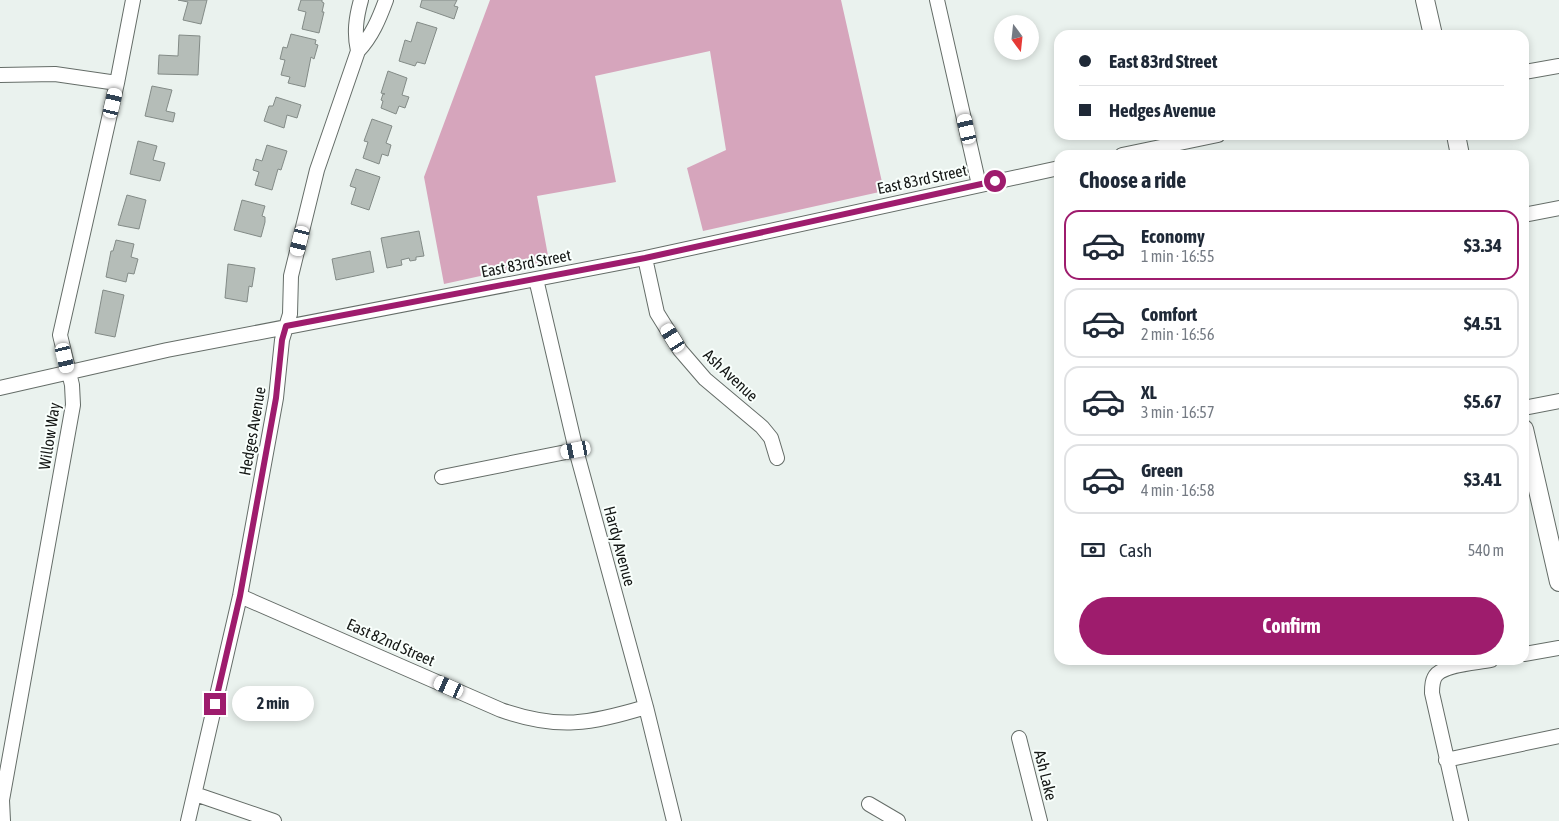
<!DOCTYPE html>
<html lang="en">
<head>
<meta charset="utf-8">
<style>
	body { margin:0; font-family:"Asap Condensed",sans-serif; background:#f6f6f7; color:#1f2937; height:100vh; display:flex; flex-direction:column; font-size:19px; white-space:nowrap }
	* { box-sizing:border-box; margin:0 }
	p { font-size:16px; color:#747a83 }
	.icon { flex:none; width:28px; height:28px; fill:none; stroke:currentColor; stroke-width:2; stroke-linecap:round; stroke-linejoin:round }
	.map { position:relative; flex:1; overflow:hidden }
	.sheet { position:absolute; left:1054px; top:150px; width:475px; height:515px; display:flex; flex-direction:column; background:#fff; border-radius:15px; box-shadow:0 2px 8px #0003 }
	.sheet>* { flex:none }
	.top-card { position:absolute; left:1054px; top:30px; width:475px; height:110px; border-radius:15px; box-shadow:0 2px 8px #0003; display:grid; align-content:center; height:110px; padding:0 25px; background:#fff }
	.needle { width:32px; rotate:165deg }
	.controls { position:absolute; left:994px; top:15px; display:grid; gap:10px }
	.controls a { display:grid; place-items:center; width:45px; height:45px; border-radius:50%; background:#fff; box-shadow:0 2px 8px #0003; font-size:25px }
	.end { position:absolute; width:22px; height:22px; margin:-11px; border:6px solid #9e1c6d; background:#fff; box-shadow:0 0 0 2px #fff }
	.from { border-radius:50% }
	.bubble { position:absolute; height:35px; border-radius:18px; background:#fff; box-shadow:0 2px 8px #0003; font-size:16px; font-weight:700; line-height:35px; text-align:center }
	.car { position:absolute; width:15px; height:30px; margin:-15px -8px; border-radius:6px; box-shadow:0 0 4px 1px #0007; background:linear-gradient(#fff 24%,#345 0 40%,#fff 0 76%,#345 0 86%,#fff 0) }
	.top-card b { display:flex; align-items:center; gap:18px; height:48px; font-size:19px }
	.top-card b+b { border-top:1px solid #e0e1e3 }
	.top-card i { width:12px; height:12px; background:#1f2937 }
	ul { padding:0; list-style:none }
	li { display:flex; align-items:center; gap:15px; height:70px; margin:0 10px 8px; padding:0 15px; border:2px solid #e0e1e3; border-radius:15px }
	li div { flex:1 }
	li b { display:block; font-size:19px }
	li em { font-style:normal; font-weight:700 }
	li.selected { border-color:#9e1c6d }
	li>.icon { width:45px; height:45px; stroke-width:1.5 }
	h2 { padding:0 25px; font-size:22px; line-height:60px }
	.pay { display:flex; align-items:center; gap:12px; height:55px; padding:0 25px; font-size:19px }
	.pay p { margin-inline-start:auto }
	.action { display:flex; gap:10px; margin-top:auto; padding:10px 25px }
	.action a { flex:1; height:58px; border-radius:30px; background:#9e1c6d; color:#fff; font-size:20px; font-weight:700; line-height:58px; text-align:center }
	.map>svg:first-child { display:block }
</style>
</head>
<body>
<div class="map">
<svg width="1559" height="821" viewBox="0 0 1559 821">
	<rect width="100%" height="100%" fill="#eaf2ee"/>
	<path fill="#d6a5bc" d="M490,0H841L884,191L703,231L687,168L726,150L710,51L595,76L616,182L537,196L549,261L444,284L424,177Z"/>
	<path fill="#b5bdb8" stroke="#838b87" d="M178,0H207L201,24L183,20L188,2Z
		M301,0H322V2L324,3L322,12H324L319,33L302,29L306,12L298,10Z
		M422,0H457L454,6L458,7L454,19L420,7Z
		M417,22L437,28L425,64L417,62L415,66L399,61L405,40L411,42Z
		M291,34L316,40L315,44L318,45L314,59L311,57L305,87L288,83L290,77L281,75L285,60L280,59L283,47L287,48Z
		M179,35L200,36L198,75L158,74L159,55L178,56Z
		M388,71L407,78L402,95L409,97L405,108L399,106L396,114L381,108L383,101L381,100L383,94H385L381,93Z
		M152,86L172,90L166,111L175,113L173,122L145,116Z
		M276,97L301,105L297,118L287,115L284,128L264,121L269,106H273Z
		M372,119L392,126L386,143L391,145L388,156L382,154L379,164L363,158L368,142L364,141Z
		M138,141L157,146L153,160L165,163L160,181L130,174Z
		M267,145L287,151L281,170L278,169L272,190L255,185L259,172L253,170L256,159L262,161Z
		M356,169L380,177L369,210L351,204L356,188L350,186Z
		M127,195L146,200L139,229L118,225Z
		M242,200L265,206L262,216L265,217V222L261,237L234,230Z
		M419,231L424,256L416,257V260L410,261L409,258L401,260L402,265L387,268L381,238Z
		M116,240L134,244L131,257L138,259L134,274L128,273L126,282L106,277L111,251H113Z
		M370,251L374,272L336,280L332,259Z
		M228,264L255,268L252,287L249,286L247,302L225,298Z
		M103,290L124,295L115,337L95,333Z"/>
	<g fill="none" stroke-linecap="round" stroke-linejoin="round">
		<g stroke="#656d68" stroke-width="16">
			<path id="minor" d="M937,0L979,185
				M358,51C354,33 356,18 361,0
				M1524,72L1559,66
				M0,75L55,74L117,83
				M1122,155L1218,135
				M1524,215L1559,208
				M645,258L657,313L680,350L705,379L762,427L771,438L777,458
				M536,279L576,450L646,707L674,821
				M0,388L167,350L645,258L1059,168
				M1524,408L1559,401
				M442,477L576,450
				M240,596L501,710C559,730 589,724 646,707
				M1524,654L1559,648
				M1019,738L1040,821
				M1446,760L1559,736
				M195,794L274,821
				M869,804L898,821
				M3,821L2,800L73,405L72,385L60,335L117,83L133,0
				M188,821L240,596L276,398L282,340L290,314L291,276L317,170L358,51C372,36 379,19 386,0
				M1461,821L1432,693C1432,687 1432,679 1437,674C1448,664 1476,663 1491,660"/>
		</g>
		<g stroke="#656d68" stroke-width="20">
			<path id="major" d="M1425,0L1433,35
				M1456,135L1460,155
				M1524,429L1559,582"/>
		</g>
		<use href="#minor" stroke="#fff" stroke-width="14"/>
		<use href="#major" stroke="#fff" stroke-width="18"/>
	</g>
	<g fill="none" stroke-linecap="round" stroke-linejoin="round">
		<path stroke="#9e1c6d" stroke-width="6" d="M215,704L240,596L276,398L282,340L286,326L645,258L995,181"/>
	</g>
	<g text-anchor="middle" stroke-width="4" stroke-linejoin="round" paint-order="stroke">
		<g font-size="16" fill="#141715" stroke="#f9fffc">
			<text transform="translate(922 179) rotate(-12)" y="6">East 83rd Street</text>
			<text transform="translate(526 263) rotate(-11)" y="6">East 83rd Street</text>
			<text transform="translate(731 375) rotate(43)" y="6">Ash Avenue</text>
			<text transform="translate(252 431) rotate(-80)" y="6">Hedges Avenue</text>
			<text transform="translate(49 436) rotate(-81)" y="6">Willow Way</text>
			<text transform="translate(620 546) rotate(75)" y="6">Hardy Avenue</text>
			<text transform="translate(391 642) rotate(24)" y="6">East 82nd Street</text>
			<text transform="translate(1046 775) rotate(76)" y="6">Ash Lake</text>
		</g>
	</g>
</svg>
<div class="controls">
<a><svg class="needle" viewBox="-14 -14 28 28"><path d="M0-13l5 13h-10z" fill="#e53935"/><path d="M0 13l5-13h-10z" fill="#747a83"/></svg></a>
</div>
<i class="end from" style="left:995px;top:181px"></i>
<i class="end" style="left:215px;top:704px"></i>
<div class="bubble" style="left:232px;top:686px;width:82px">2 min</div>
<i class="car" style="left:113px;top:103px;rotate:13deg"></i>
<i class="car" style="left:967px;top:129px;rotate:347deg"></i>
<i class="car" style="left:300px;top:241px;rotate:194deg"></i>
<i class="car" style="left:673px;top:338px;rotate:328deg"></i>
<i class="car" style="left:65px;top:358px;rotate:167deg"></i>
<i class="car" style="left:576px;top:450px;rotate:259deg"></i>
<i class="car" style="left:449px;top:687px;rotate:294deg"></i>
<div class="top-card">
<b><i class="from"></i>East 83rd Street</b>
<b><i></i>Hedges Avenue</b>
</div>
<section class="sheet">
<h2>Choose a ride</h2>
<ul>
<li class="selected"><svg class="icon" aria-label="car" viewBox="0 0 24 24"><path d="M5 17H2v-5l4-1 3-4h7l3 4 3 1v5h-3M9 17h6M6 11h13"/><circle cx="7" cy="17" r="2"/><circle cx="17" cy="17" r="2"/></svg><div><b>Economy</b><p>1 min · 16:55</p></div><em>$3.34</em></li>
<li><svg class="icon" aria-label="car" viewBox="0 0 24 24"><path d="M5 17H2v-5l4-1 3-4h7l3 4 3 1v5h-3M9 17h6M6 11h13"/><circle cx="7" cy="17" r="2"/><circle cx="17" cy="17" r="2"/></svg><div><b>Comfort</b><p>2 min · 16:56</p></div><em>$4.51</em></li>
<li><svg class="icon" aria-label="car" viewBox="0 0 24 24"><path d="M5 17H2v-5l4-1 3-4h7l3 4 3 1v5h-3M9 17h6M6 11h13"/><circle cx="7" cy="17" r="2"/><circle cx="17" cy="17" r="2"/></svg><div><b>XL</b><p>3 min · 16:57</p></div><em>$5.67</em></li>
<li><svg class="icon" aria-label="car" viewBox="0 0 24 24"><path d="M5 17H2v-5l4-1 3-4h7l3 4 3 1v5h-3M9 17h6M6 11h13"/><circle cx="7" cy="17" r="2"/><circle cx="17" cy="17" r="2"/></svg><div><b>Green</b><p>4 min · 16:58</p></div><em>$3.41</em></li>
</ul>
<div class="pay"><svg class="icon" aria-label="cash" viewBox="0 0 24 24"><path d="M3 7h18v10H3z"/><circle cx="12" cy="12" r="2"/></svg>Cash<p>540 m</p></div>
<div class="action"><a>Confirm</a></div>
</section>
</div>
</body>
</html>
